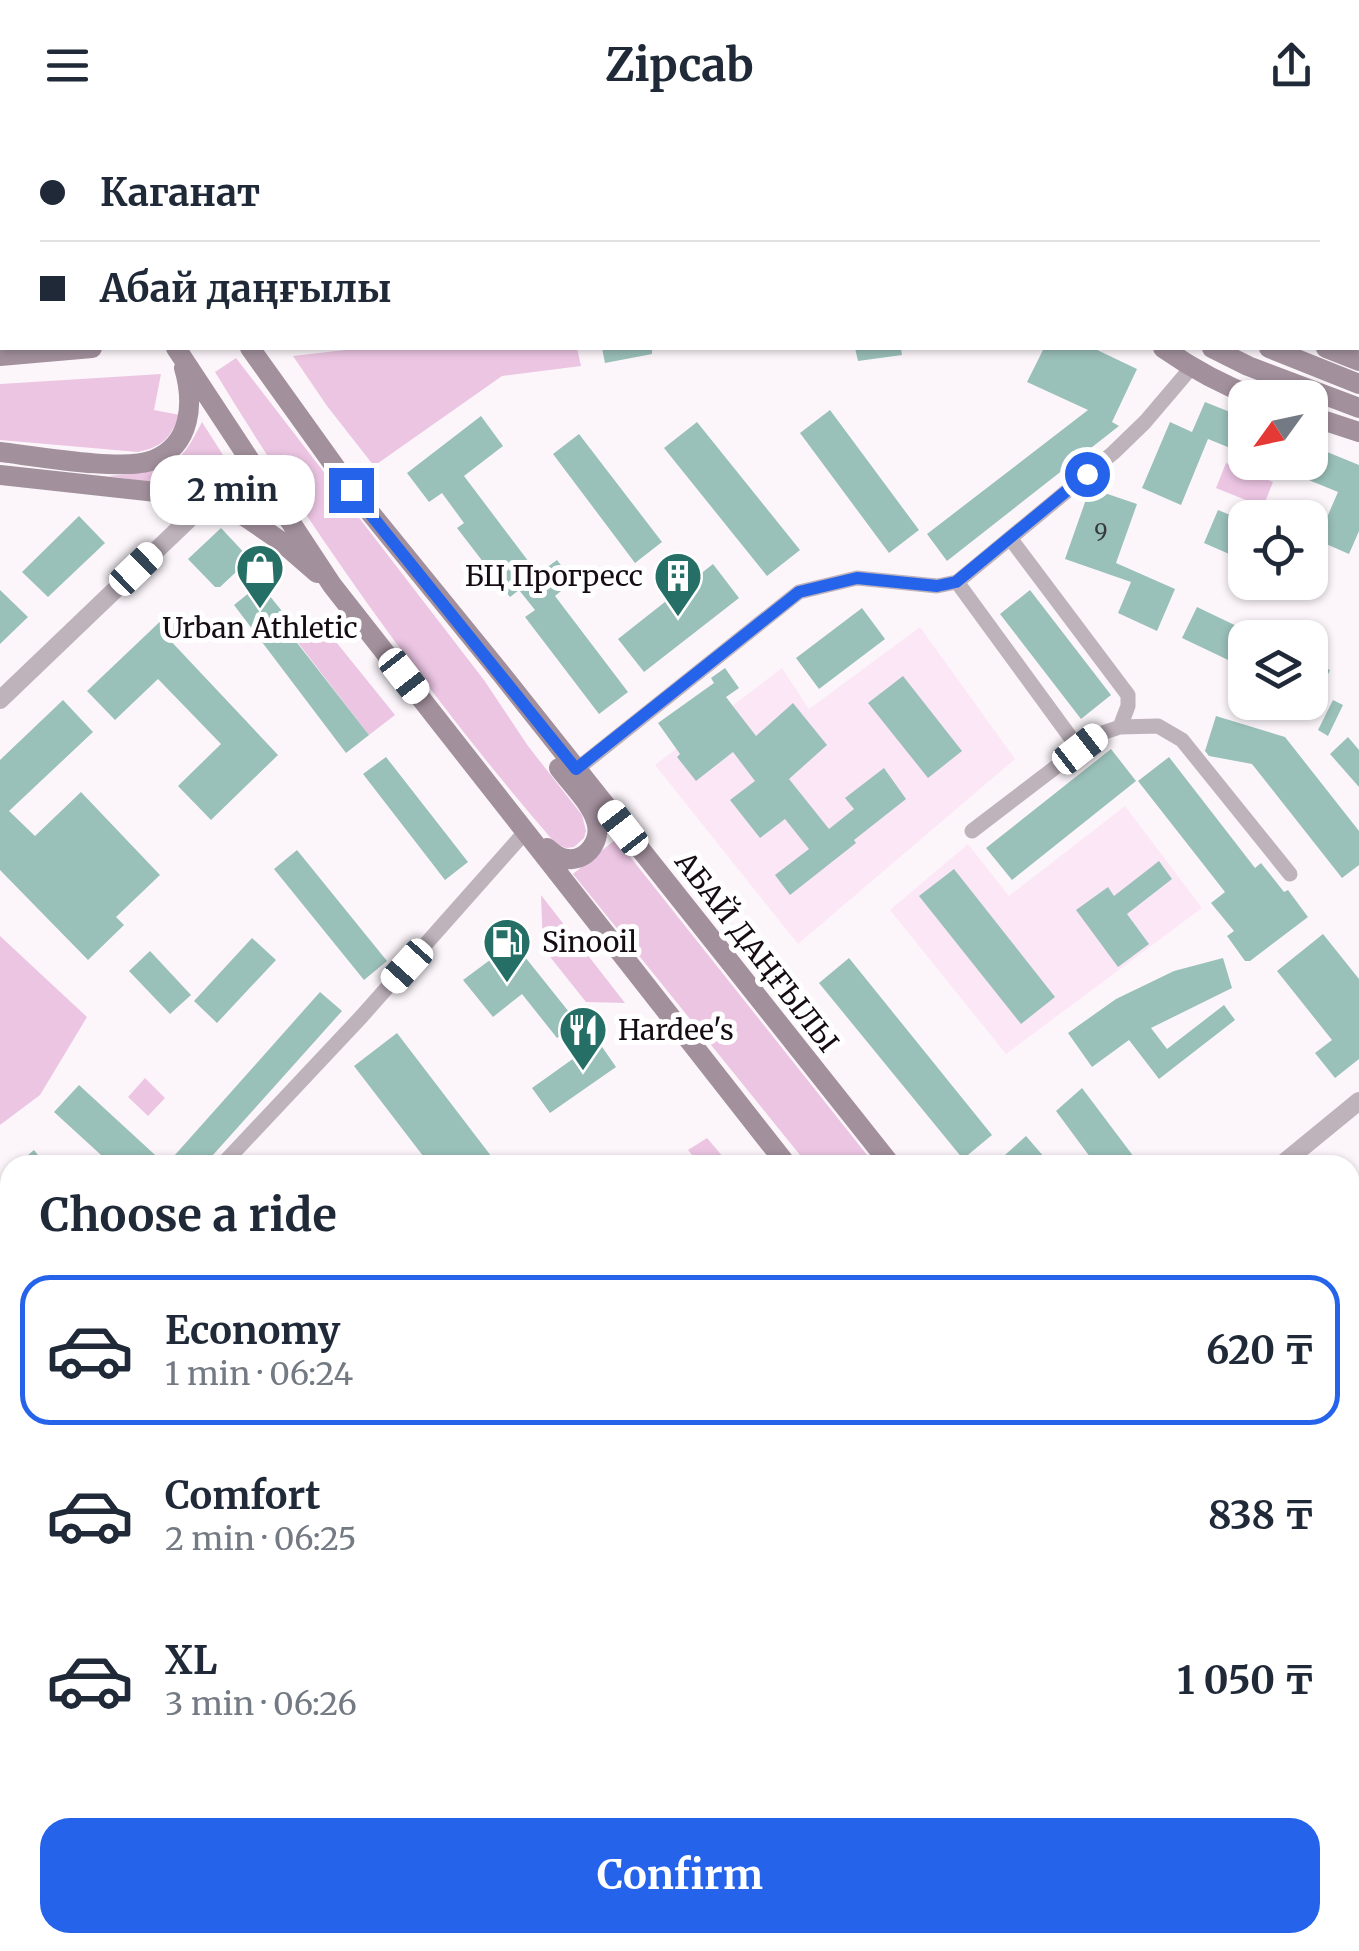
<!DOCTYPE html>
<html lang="en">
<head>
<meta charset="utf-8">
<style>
	body { margin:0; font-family:Merriweather,serif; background:#f6f6f7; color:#1f2937; height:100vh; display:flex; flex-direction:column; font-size:38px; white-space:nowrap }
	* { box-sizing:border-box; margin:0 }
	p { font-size:32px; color:#747a83 }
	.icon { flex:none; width:55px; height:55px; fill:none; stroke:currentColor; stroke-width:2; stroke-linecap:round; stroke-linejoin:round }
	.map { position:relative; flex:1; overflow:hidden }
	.details { position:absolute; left:0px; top:1025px; width:1360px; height:798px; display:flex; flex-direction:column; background:#fff; border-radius:30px 30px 0 0; box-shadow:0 2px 8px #0004 }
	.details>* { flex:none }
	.guide { position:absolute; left:0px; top:0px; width:1360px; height:220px; box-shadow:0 2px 8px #0004; display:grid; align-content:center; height:220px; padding:0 40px; background:#fff }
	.needle { width:65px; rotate:237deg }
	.tools { position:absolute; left:1228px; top:250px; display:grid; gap:20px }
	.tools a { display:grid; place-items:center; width:100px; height:100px; border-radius:20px; background:#fff; box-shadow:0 2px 8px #0004; font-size:50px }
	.end { position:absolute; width:45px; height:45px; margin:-22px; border:12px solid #2563eb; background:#fff; box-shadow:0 0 0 5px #fff }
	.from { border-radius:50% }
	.bubble { position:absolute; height:70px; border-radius:30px; background:#fff; box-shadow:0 2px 8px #0004; font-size:32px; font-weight:700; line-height:70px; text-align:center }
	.car { position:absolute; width:30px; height:60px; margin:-30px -15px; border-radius:12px; box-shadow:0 0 8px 2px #0007; background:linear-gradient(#fff 24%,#345 0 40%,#fff 0 76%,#345 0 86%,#fff 0) }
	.guide b { display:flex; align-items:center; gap:35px; height:95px; font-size:38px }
	.guide b+b { border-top:2px solid #e0e1e3 }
	.guide i { width:25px; height:25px; background:#1f2937 }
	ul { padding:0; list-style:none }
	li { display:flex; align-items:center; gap:30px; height:150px; margin:0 20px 15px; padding:0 20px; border:5px solid transparent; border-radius:30px }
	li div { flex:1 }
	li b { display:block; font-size:38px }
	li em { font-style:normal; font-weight:700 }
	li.selected { border-color:#2563eb }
	li>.icon { width:90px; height:90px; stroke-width:1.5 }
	h2 { padding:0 40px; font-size:45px; line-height:120px }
	.cta { display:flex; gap:20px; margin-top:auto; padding:20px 40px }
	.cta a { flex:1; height:115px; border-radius:30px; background:#2563eb; color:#fff; font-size:40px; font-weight:700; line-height:115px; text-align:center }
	header { display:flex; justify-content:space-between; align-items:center; height:130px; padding:0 40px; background:#fff; font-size:45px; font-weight:700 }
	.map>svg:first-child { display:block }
</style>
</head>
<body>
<header><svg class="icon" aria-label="menu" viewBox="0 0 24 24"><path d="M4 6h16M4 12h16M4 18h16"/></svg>Zipcab<svg class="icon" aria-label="share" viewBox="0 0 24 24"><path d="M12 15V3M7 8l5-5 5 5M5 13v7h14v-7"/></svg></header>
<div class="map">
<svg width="1359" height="1821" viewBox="0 0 1359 1821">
	<rect width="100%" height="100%" fill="#fcf6fa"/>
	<path fill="#fce7f7" d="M920,497L1015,629L798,814L655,635L782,538L809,579Z
		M1125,676L1202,778L1006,924L890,780L968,714L1009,766Z
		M839,1812H1051L1058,1821H828Z"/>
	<path fill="#ecc5e3" d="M362,218H577L581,236L502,246L374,336L327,276L293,226Z
		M236,228L484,550L528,616L582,685L586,701L584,708L574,717L566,718L556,714C428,566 317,409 215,242Z
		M161,244L154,280L180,285C169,309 164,316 138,322L0,310V254Z
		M202,292L260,383L217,362L108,346C134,344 168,342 185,321C192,312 197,301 202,292Z
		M1226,333L1273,352L1263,377L1216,358Z
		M297,482L324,497L395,585L369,605L292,505Z
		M616,709L875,1035H808L573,744Z
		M541,765L625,873L586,872L543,818Z
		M0,806L87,887L40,965L0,995Z
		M145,948L165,968L148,986L128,967Z
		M707,1008L730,1035H700L688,1020Z
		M1350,1634L1359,1645V1735L1350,1724Z
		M859,1812L959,1813L966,1821H848Z"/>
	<path fill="#9ac0ba" d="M602,218H652V224L605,233Z
		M855,218H901L902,225L858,231Z
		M1044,218H1093L1137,239L1112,292L1119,296L947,431L927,404L1088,280L1027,252Z
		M1205,272L1245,288V324L1208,309L1181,375L1142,358L1170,292L1192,302Z
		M830,280L919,400L889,423L800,303Z
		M481,286L503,316L464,346L538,444L557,430L573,451L555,466L628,562L599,584L525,487L535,480L519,460L510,467L457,398L464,393L442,363L429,372L407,343Z
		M697,292L800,420L767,446L664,318Z
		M579,304L662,412L635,433L553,324Z
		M1310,315L1359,335V401L1349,424L1317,410L1338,362L1267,333L1310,332Z
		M1090,358L1137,374L1116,433L1175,459L1157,501L1118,483L1131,452L1065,429Z
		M1218,380L1245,391V431L1204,413Z
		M79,386L105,413L48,467L22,442Z
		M221,398L250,429L220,457H215L188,429Z
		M713,434L739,468L644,542L618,509Z
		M260,454L286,486L280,491L369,605L346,623L234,475Z
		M0,460L28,487L0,514Z
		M1030,460L1111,565L1081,589L1000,484Z
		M1197,477L1245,500V538L1182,508Z
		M862,478L885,509L819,559L796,528Z
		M168,484L179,496L167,507L278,625L211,690L178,656L221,614L158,549L115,590L87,561Z
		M1310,531L1330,540L1310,582Z
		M725,538L739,558L726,567L756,606L793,573L827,615L789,649L829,699L854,679L845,668L884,638L906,669L854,710L856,713L790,765L775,745L809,719L785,689L760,708L730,670L755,651L733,622L696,651L677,627L680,624L658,593L714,553L711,548Z
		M903,546L962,621L928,648L868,573Z
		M63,570L93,602L9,681L35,706L81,662L160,745L116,787L124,795L88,830L0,740V630Z
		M1333,570L1343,575L1328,606L1318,600Z
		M1216,586L1285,607L1359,701V735L1342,748L1252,634L1209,626L1205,621Z
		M1348,607L1359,620V657L1330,624Z
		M1111,619L1136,651L1012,750L986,718Z
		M386,627L468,732L445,750L363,644Z
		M1169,627L1255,738L1261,733L1284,762L1288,760L1308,787L1250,831H1245L1227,806L1234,801L1211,773L1225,762L1138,651Z
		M297,720L387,831L364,850L274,739Z
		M1159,731L1172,749L1127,784L1149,814L1118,837L1076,780L1108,757L1114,766Z
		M954,739L1055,867L1021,894L919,766Z
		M1323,804L1359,849V929L1335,948L1315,923L1332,910L1277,841Z
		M509,807L577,892L557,908L522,864L493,887L463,850L494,827L490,822Z
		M252,808L276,830L217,893L194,871Z
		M150,821L191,865L170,884L129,841Z
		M849,828L992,1005L963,1029L819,853Z
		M1223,828L1232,858L1151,898L1167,919L1224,875L1235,890L1159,949L1129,910L1092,937L1068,903L1116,869L1174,841Z
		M320,862L342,881L204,1035H112L54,982L79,955L166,1035Z
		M397,903L498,1035H430L354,936Z
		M598,911L616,937L550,983L532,958Z
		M1082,958L1140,1035H1096L1056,981Z
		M1026,1006L1051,1035H994Z
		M34,1020L46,1035H16Z"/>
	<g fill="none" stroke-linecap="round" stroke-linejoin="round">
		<path stroke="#beb2bb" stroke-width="15" d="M1010,408L1128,565V576L1120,597
			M957,452L1079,619
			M577,639L799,462L857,448L937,456L957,452L1113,323L1145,292L1191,238
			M972,701L1099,604L1120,597L1158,596L1182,610L1290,744
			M222,1035L362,886L526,701
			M0,1267L10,1256
			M1350,1269L1359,1262
			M1350,1540L1359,1532"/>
		<path stroke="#beb2bb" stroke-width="18" d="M1180,2L1182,0
			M0,570L211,368
			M1281,1035L1359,971
			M0,1597L10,1610
			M172,1812L179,1821
			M308,1821L318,1812"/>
		<path stroke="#a2909d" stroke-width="20" d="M44,0L46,2
			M80,0L82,2
			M1064,0V2
			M1095,0L1101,2
			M970,2L972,0
			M1157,2L1161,0
			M0,102L2,100
			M176,218L332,455L787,1035
			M250,218L351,359L503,546L891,1035
			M1163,218C1193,239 1222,255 1257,268
			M1212,218L1248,236L1359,278
			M1269,218L1359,254
			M1326,218L1359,231
			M0,226L92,218
			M1310,286L1359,302
			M0,322C34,326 125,342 153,330C192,315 194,272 184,238
			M0,345L211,368L247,388L279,410L317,443
			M547,718C553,723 559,729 568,729C588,731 602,709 596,691C590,672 571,654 559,638
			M1350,1609L1359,1620
			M1350,1747L1359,1759"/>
	</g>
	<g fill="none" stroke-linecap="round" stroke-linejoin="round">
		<path stroke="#2563eb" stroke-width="12" d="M351,360L576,639L799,462L857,448L937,456L956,452L1087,344"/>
	</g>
	<defs>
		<g id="shop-pin" transform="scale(2.5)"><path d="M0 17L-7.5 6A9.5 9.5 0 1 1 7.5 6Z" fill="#266f67" stroke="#fff"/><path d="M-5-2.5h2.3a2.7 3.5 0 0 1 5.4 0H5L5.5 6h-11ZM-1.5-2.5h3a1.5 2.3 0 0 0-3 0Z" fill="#fff"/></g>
		<g id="building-pin" transform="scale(2.5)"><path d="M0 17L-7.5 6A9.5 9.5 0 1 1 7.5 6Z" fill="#266f67" stroke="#fff"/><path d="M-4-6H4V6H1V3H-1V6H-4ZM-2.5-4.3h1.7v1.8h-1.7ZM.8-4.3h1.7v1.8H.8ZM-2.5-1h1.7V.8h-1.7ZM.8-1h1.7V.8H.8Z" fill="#fff"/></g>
		<g id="fuel-pin" transform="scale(2.5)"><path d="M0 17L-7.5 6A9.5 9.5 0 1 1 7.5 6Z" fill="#266f67" stroke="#fff"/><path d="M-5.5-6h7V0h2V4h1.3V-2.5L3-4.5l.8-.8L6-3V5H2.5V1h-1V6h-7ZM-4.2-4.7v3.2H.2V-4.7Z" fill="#fff"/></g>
		<g id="restaurant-pin" transform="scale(2.5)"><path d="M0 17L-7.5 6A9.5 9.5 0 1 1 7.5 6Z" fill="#266f67" stroke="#fff"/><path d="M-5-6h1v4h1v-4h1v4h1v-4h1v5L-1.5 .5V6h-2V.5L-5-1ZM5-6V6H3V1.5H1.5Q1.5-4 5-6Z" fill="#fff"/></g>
	</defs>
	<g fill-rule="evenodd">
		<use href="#shop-pin" x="260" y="438"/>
		<use href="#building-pin" x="678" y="446"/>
		<use href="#fuel-pin" x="507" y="812"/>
		<use href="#restaurant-pin" x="583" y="900"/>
	</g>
	<g text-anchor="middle" stroke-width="10" stroke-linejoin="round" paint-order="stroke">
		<g font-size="22" fill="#37393e">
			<text x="1101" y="410">9</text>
		</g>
		<g font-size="28" fill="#160c14" stroke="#fff" text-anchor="start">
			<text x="643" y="456" text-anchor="end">БЦ Прогресс</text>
			<text x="260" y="508" text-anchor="middle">Urban Athletic</text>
			<text x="542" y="822">Sinooil</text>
			<text x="618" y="910">Hardee's</text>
		</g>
		<g font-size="28" fill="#160c14" stroke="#fff">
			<text transform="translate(757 822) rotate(52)" y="10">АБАЙ ДАҢҒЫЛЫ</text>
		</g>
	</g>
</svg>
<div class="tools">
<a><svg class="needle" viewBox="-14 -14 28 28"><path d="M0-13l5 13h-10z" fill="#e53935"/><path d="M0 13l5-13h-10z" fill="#747a83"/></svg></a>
<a><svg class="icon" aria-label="locate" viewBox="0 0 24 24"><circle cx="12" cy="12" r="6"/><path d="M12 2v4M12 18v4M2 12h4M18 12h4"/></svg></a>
<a><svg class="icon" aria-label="layers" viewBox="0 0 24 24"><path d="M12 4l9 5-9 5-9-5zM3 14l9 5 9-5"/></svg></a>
</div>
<i class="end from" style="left:1087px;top:344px"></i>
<i class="end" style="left:351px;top:360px"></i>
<div class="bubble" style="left:150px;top:325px;width:165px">2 min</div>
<i class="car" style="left:136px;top:439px;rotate:46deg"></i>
<i class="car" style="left:404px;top:546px;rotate:142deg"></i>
<i class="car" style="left:1080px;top:619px;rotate:52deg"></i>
<i class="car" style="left:623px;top:698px;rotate:322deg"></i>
<i class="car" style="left:407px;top:836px;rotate:222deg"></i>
<div class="guide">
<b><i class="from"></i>Каганат</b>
<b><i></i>Абай даңғылы</b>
</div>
<section class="details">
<h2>Choose a ride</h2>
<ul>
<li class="selected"><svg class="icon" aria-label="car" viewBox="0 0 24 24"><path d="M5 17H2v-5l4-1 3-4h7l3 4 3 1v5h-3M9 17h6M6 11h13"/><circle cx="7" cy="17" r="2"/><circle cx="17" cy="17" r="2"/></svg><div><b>Economy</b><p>1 min · 06:24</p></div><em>620 ₸</em></li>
<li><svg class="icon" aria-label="car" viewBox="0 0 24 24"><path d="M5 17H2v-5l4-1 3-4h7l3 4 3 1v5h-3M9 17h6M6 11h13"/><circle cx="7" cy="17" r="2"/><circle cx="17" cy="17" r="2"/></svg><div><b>Comfort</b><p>2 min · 06:25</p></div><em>838 ₸</em></li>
<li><svg class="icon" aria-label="car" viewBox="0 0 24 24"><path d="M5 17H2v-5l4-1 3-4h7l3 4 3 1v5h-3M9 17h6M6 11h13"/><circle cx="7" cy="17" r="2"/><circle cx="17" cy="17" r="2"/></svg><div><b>XL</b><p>3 min · 06:26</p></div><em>1 050 ₸</em></li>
</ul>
<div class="cta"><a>Confirm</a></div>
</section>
</div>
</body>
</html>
